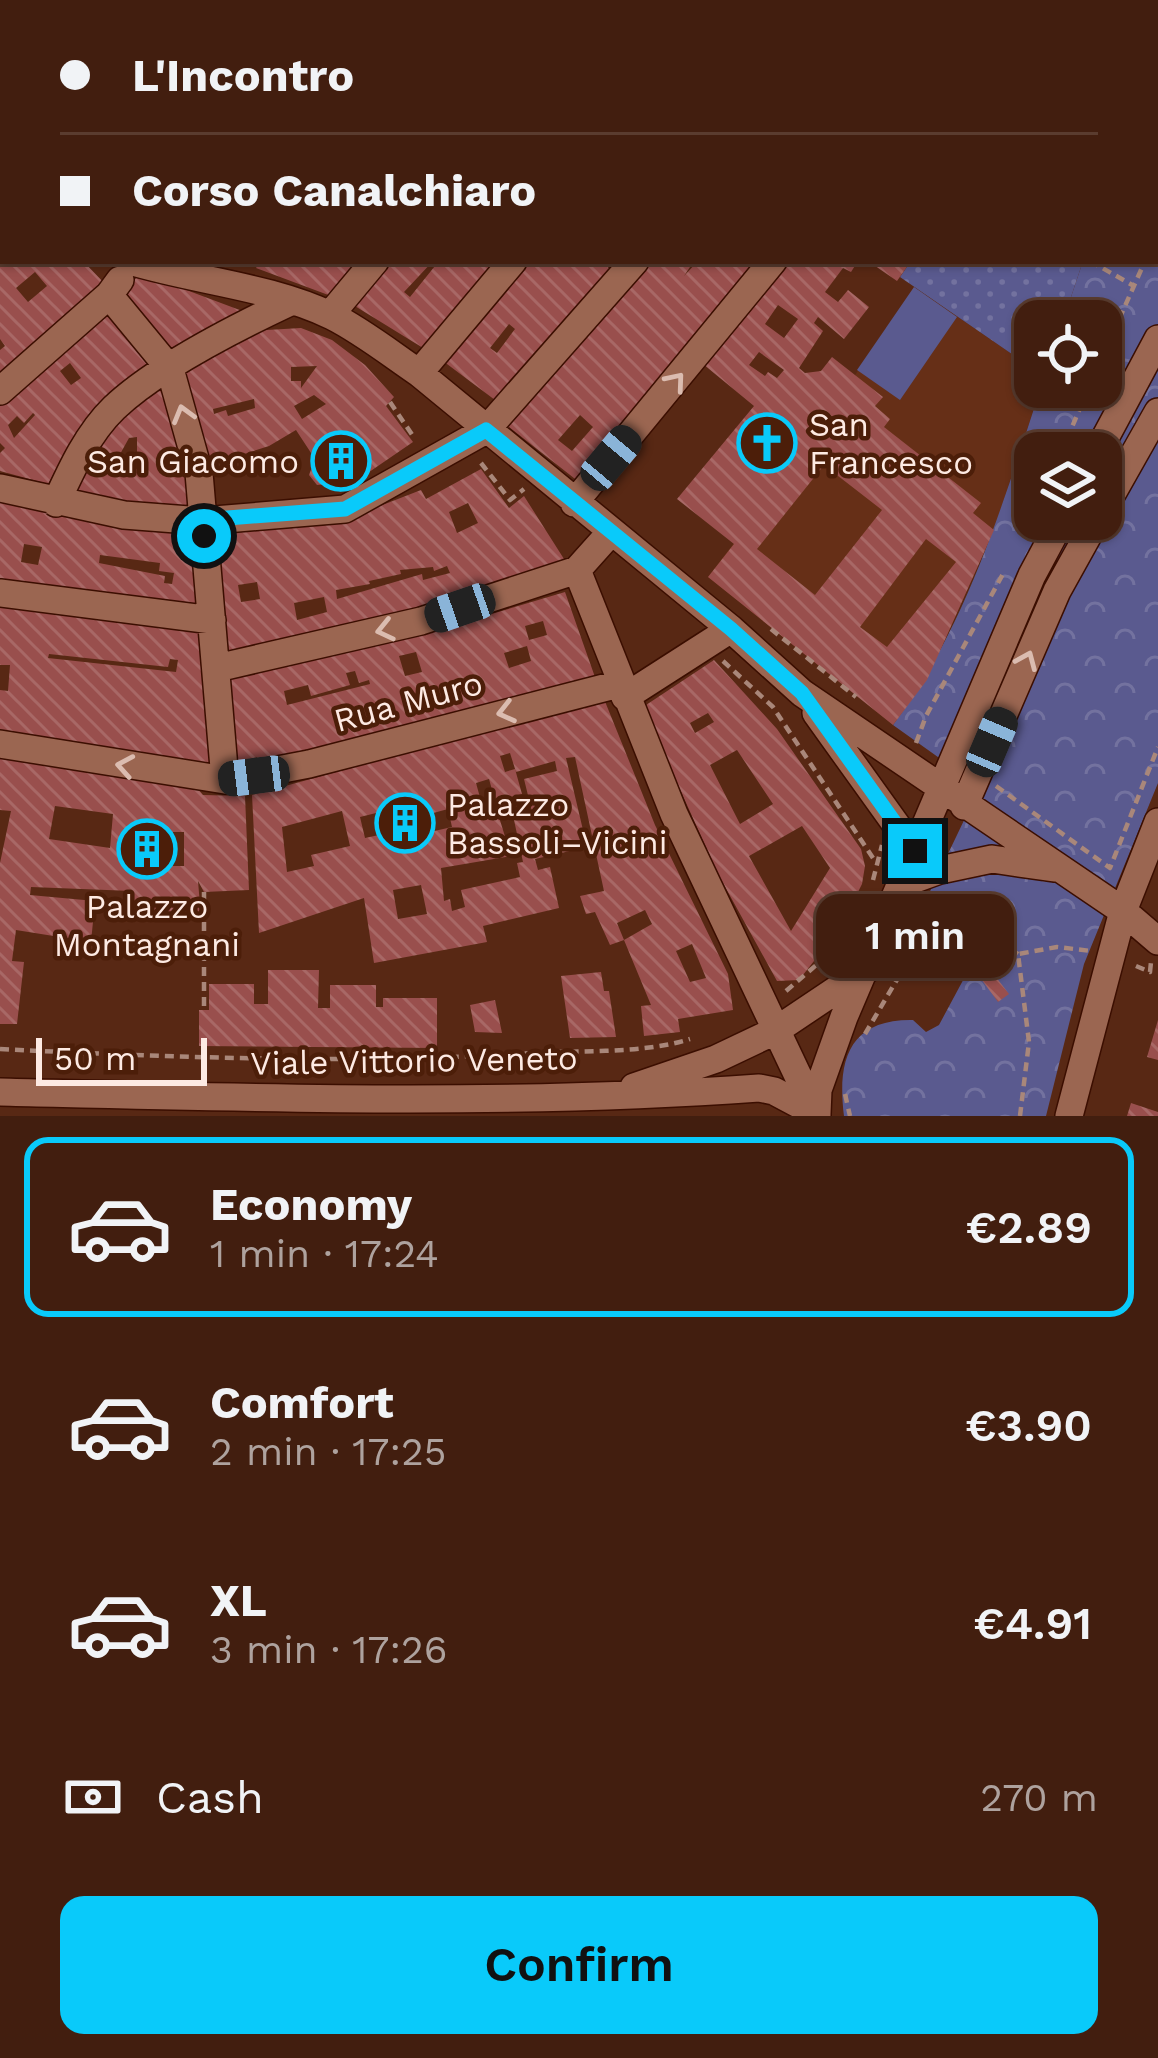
<!DOCTYPE html>
<html lang="en">
<head>
<meta charset="utf-8">
<style>
	body { margin:0; font-family:"Work Sans",sans-serif; background:#492718; color:#f1f3f6; height:100vh; display:flex; flex-direction:column; font-size:45px; white-space:nowrap }
	* { box-sizing:border-box; margin:0 }
	p { font-size:39px; color:#aea29e }
	.icon { flex:none; width:66px; height:66px; fill:none; stroke:currentColor; stroke-width:2; stroke-linecap:round; stroke-linejoin:round }
	.map { position:relative; height:1116px; overflow:hidden }
	.panel { display:flex; flex-direction:column; background:#421e0f; flex:1 }
	.panel>* { flex:none }
	.hud { position:absolute; left:0px; top:0px; width:1158px; height:264px; box-shadow:0 3px 9px #0004,0 0 0 3px #5a3c2f; display:grid; align-content:center; height:264px; padding:0 60px; background:#421e0f }
	.tools { position:absolute; left:1014px; top:300px; display:grid; gap:24px }
	.tools a { display:grid; place-items:center; width:108px; height:108px; border-radius:24px; background:#421e0f; box-shadow:0 3px 9px #0004,0 0 0 3px #5a3c2f; font-size:60px }
	.scale { position:absolute; left:36px; bottom:30px; width:171px; box-sizing:border-box; padding-left:12px; border:6px solid #fdeae3; border-top:0; font-size:33px; line-height:42px; white-space:nowrap; color:#fdeae3; -webkit-text-stroke:9px #4c1e09; paint-order:stroke }
	.end { position:absolute; width:54px; height:54px; margin:-27px; border:15px solid #09cafa; background:#111; box-shadow:0 0 0 6px #111 }
	.from { border-radius:50% }
	.bubble { position:absolute; height:84px; border-radius:24px; background:#421e0f; box-shadow:0 3px 9px #0004,0 0 0 3px #5a3c2f; font-size:39px; font-weight:600; line-height:84px; text-align:center }
	.car { position:absolute; width:36px; height:72px; margin:-36px -18px; border-radius:15px; box-shadow:0 0 9px 3px #0007; background:linear-gradient(#222 24%,#8ab4d8 0 40%,#222 0 76%,#8ab4d8 0 86%,#222 0) }
	.hud b { display:flex; align-items:center; gap:42px; height:114px; font-size:45px }
	.hud b+b { border-top:3px solid #5a3c2f }
	.hud i { width:30px; height:30px; background:#f1f3f6 }
	ul { padding:21px 0 0; list-style:none }
	li { display:flex; align-items:center; gap:36px; height:180px; margin:0 24px 18px; padding:0 36px; border:6px solid transparent; border-radius:24px }
	li div { flex:1 }
	li b { display:block; font-size:45px }
	li em { font-style:normal; font-weight:600 }
	li.on { border-color:#09cafa }
	li>.icon { width:108px; height:108px; stroke-width:1.5 }
	.pay { display:flex; align-items:center; gap:30px; height:132px; padding:0 60px; font-size:45px }
	.pay p { margin-inline-start:auto }
	.primary-button { display:flex; gap:24px; margin-top:auto; padding:24px 60px }
	.primary-button a { flex:1; height:138px; border-radius:24px; background:#09cafa; color:#111; font-size:48px; font-weight:600; line-height:138px; text-align:center }
	.map>svg:first-child { display:block }
</style>
</head>
<body>
<div class="map">
<svg width="1158" height="1116" viewBox="0 0 1158 1116">
	<defs>
		<pattern id="park-crowns" width="20" height="18" patternUnits="userSpaceOnUse" patternTransform="scale(3)"><rect width="20" height="18" fill="#5a5a8f"/><path d="M2 6a3 3 0 1 1 6 0M12 15a3 3 0 1 1 6 0" fill="none" stroke="#73729f"/></pattern>
		<pattern id="garden-dots" width="8" height="8" patternUnits="userSpaceOnUse" patternTransform="scale(3)"><rect width="8" height="8" fill="#5a5a8f"/><path d="M2 2h.1M6 6h.1" fill="none" stroke="#73729f" stroke-width="1.8" stroke-linecap="round"/></pattern>
		<pattern id="building-back-hatch" width="6" height="6" patternUnits="userSpaceOnUse" patternTransform="scale(3)"><rect width="6" height="6" fill="#994f4d"/><path d="M-1 5l2 2M0 0l6 6M5-1l2 2" fill="none" stroke="#a86866"/></pattern>
	</defs>
	<rect width="100%" height="100%" fill="#582814"/>
	<path fill="#662f17" d="M914,287L1035,370V387H1041L994,530L927,680L893,725L708,577L859,379L855,375Z"/>
	<path fill="#5a5a8f" d="M914,287L957,317L900,400L857,370Z"/>
	<path fill="url(#park-crowns)" fill-rule="evenodd" d="M1158,43V783L1084,964L1046,1116H844C837,1060 849,1019 913,1020L926,1032L939,1025L968,971L949,955L922,908L980,787L893,725C967,626 1003,503 1041,387H1101V321H1063L1083,261H1155ZM1035,453H1101V519H1035Z"/>
	<path fill="url(#garden-dots)" d="M911,261H1083L1063,321H1035V370L900,277Z"/>
	<path fill="url(#building-back-hatch)" fill-rule="evenodd" d="M0,261H83L107,286L0,374V350L5,346L0,339ZM35,272L47,286L28,302L16,288Z
		M261,261H360L331,296L256,268Z
		M382,261H433L404,292L410,297L439,261H505L428,351L350,303Z
		M521,261H568L573,265L576,261H601L614,273L499,403L439,358ZM509,324L515,329L497,353L490,348Z
		M645,261H694L684,276L698,261H762L579,482L505,424ZM580,415L593,427L572,451L558,440Z
		M788,261H858L851,272L843,268L825,292L838,302L848,290L869,307L844,339L818,317L814,323L823,331L799,368L805,373L821,371L832,357L883,397L875,406L890,419L884,427L981,503L973,513L994,530L927,680L893,725L708,577L734,544L677,499L754,406L703,364ZM778,305L798,319L784,338L765,324ZM759,352L784,370L777,378L768,372L765,376L749,365ZM824,465L882,510L815,595L757,549ZM926,539L956,562L887,647L860,627Z
		M868,261H911L897,281Z
		M141,273L245,312L171,358L119,296Z
		M109,300L157,368L66,452L48,484L0,471V453L5,448L0,443V398ZM70,363L81,378L71,385L60,371ZM33,413L35,415L14,438L8,425L17,416L24,423Z
		M301,328L332,340L365,365L394,397L386,406L413,442L340,492L334,483L317,485L309,475L315,459L296,430L269,446L206,466L174,371L249,331ZM317,366L301,388V381H291V367ZM314,395L326,404L302,419L294,406ZM254,399L255,408L228,416L226,410L214,414L213,409Z
		M163,380L194,509L126,503L72,492L108,425ZM137,437V469L114,465L129,438Z
		M481,469L509,508L524,496L564,559L556,567L485,594L224,657L211,530L349,518L421,490L426,499ZM468,503L478,523L457,533L449,512ZM447,566L450,573L423,580L422,574L337,599L336,590L370,584L369,581L401,574L400,570L433,567L434,571ZM257,582L260,599L241,602L238,585ZM324,597L327,612L297,620L294,603Z
		M0,502L194,526L198,613L0,583ZM24,544L42,547L38,565L21,562ZM100,555L160,563L159,571L174,573L172,584L164,583L165,576L99,563Z
		M565,592L596,680L259,767L257,757L234,764L225,677L455,625ZM543,621L547,635L529,640L525,626ZM527,646L531,661L509,668L504,653ZM416,652L422,672L405,676L399,656ZM355,671L359,683L369,680L370,684L287,705L284,691L308,685L311,696L350,685L346,673Z
		M0,601L201,629L214,770L0,736V690L8,691L10,665H0ZM49,654L168,667L170,659L178,660L176,672L48,658Z
		M714,660L777,729L861,849L865,866L862,884L840,928L799,980L777,981L718,874L643,707ZM708,713L714,722L695,733L690,723ZM737,750L773,804L740,824L710,765ZM802,826L830,868L791,931L749,856Z
		M604,699L655,825L728,974L733,1010L678,1019L680,1032L644,1036L641,1006L651,1005L624,940L652,924L645,910L617,923L624,940L610,945L595,912L586,914L580,896L604,891L575,757L566,758L587,847L535,859L538,870L550,867L559,908L483,926L487,942L374,963L364,898L259,933L252,795ZM510,753L516,772L555,761L557,771L524,779L533,816L514,820L523,862L517,863L520,877L461,890L465,907L452,911L450,899L444,901L441,868L511,856L499,817L511,814L507,798L522,794L515,769L505,772L500,756ZM489,779L499,815L486,819L476,783ZM421,799L426,815L448,809L452,827L430,832L428,822L420,824L415,801ZM388,810L393,832L365,838L360,817ZM342,811L350,846L311,855L314,866L287,872L282,827ZM421,885L427,914L398,919L393,890ZM692,944L706,978L690,982L676,951Z
		M0,754L193,783L203,795L245,796L249,890L204,892L198,881L201,917H132V891L31,887L30,895L95,901L91,942L16,930L12,961L24,962L17,1024H0V863L11,811L0,810ZM55,806L113,814L110,848L49,839ZM160,832H184V866H160Z
		M989,968L1009,994L998,1002L979,976Z
		M268,970H319L318,1008H330V985H376V1007H383V998H437V1048L199,1046V1010H209V984H254V1004H268Z
		M601,972L604,991H609L616,1037L570,1038L561,976Z
		M495,1000L502,1033L475,1032L470,1005Z
		M1158,1020V1060L1147,1057Z
		M1131,1103L1158,1112V1116H1127Z"/>
	<g fill="none" stroke-linecap="round" stroke-linejoin="round">
		<g stroke="#3b0e00" stroke-width="30">
			<path id="minor" d="M1073,0L1087,3
				M25,3L27,0
				M160,3L161,0
				M265,3L266,0
				M555,3L556,0
				M699,3L700,0
				M808,3L810,0
				M936,3L937,0
				M1155,25L1158,26
				M0,43L3,38
				M0,139L3,143
				M0,250L3,247
				M130,261C196,281 269,286 332,316C362,331 391,354 419,373L731,629L802,693L1123,911L1158,941
				M109,295L170,369L199,473L225,780
				M330,315L375,261
				M419,373L513,261
				M0,391L109,295L120,280
				M1097,453L1158,339
				M0,488L124,515L202,521L345,509L486,430L635,261
				M56,503C71,470 88,433 114,408C156,368 237,327 290,302
				M574,503L773,261
				M1101,513L1158,412
				M611,532L577,570L674,814L817,1116
				M0,593L212,620
				M217,668L421,621L577,570
				M625,697L731,629
				M816,713L915,851
				M0,744L225,780L309,764L619,684
				M964,806L1057,591L1097,519
				M901,884L940,870L992,859L1054,868
				M634,1087L716,1059L775,1031L866,970
				M0,1092C253,1098 507,1106 759,1088L774,1091L817,1114
				M817,1114L818,1090L844,1017L1032,575L1062,519
				M1069,1116L1123,911L1158,822"/>
		</g>
		<path stroke="#a9877a" stroke-width="4.5" stroke-dasharray="9 6" stroke-linecap="butt" d="M1155,73L1158,64
			M1155,238L1158,232
			M1090,261L1134,286
			M1101,360L1145,261
			M390,402L415,439
			M1061,453L1089,387
			M481,463L510,500L524,489
			M771,629L856,697
			M723,661L773,707L875,861
			M916,743L926,716L1004,572
			M996,786L1110,868L1158,747
			M873,880L882,845
			M204,892V1010
			M954,910L1018,954
			M1136,966L1150,972L1151,962
			M786,991L835,949L866,896
			M865,1034L915,949L937,934L962,892
			M0,1049C178,1058 356,1064 534,1053C584,1050 642,1054 690,1039
			M845,1094L850,1116
			M1020,1116L1029,1042L1018,954L1057,947L1091,951"/>
		<use href="#minor" stroke="#9b6651" stroke-width="27"/>
	</g>
	<defs><path id="oneway-chevron" d="M-2-3.5L2.5 0L-2 3.5" fill="none" stroke-width="1.6" stroke-linecap="round" stroke-linejoin="round" transform="scale(3)"/></defs>
	<g stroke="#dbbcb0">
		<use href="#oneway-chevron" transform="translate(676 381) rotate(-50)"/>
		<use href="#oneway-chevron" transform="translate(183 414) rotate(-106)"/>
		<use href="#oneway-chevron" transform="translate(385 630) rotate(167)"/>
		<use href="#oneway-chevron" transform="translate(1027 660) rotate(-67)"/>
		<use href="#oneway-chevron" transform="translate(506 712) rotate(166)"/>
		<use href="#oneway-chevron" transform="translate(125 766) rotate(-170)"/>
	</g>
	<g fill="none" stroke-linecap="round" stroke-linejoin="round">
		<path stroke="#09cafa" stroke-width="15" d="M204,536L202,520L345,509L486,430L731,629L802,693L915,851"/>
	</g>
	<defs>
		<g id="church-ring" transform="scale(3)"><circle r="9.5" fill="#4c1e09" stroke="#09cafa" stroke-width="1.5"/><path d="M-1.2-6h2.4v3.5h3.3v2.4h-3.3V6h-2.4V-.1h-3.3v-2.4h3.3Z" fill="#09cafa"/></g>
		<g id="building-ring" transform="scale(3)"><circle r="9.5" fill="#4c1e09" stroke="#09cafa" stroke-width="1.5"/><path d="M-4-6H4V6H1V3H-1V6H-4ZM-2.5-4.3h1.7v1.8h-1.7ZM.8-4.3h1.7v1.8H.8ZM-2.5-1h1.7V.8h-1.7ZM.8-1h1.7V.8H.8Z" fill="#09cafa"/></g>
	</defs>
	<g fill-rule="evenodd">
		<use href="#church-ring" x="767" y="443"/>
		<use href="#building-ring" x="341" y="461"/>
		<use href="#building-ring" x="405" y="823"/>
		<use href="#building-ring" x="147" y="849"/>
	</g>
	<g text-anchor="middle" stroke-width="9" stroke-linejoin="round" paint-order="stroke">
		<g font-size="33" fill="#fdeae3" stroke="#4c1e09" text-anchor="start">
			<text x="809" y="436">San<tspan x="809" dy="38">Francesco</tspan></text>
			<text x="299" y="473" text-anchor="end">San Giacomo</text>
			<text x="447" y="816">Palazzo<tspan x="447" dy="38">Bassoli–Vicini</tspan></text>
			<text x="147" y="918" text-anchor="middle">Palazzo<tspan x="147" dy="38">Montagnani</tspan></text>
		</g>
		<g font-size="33" fill="#fdeae3" stroke="#4c1e09">
			<text transform="translate(408 701) rotate(-15)" y="12">Rua Muro</text>
			<text transform="translate(414 1060) rotate(-1)" y="12">Viale Vittorio Veneto</text>
		</g>
	</g>
</svg>
<div class="tools">
<a><svg class="icon" aria-label="locate" viewBox="0 0 24 24"><circle cx="12" cy="12" r="6"/><path d="M12 2v4M12 18v4M2 12h4M18 12h4"/></svg></a>
<a><svg class="icon" aria-label="layers" viewBox="0 0 24 24"><path d="M12 4l9 5-9 5-9-5zM3 14l9 5 9-5"/></svg></a>
</div>
<div class="scale">50 m</div>
<i class="end from" style="left:204px;top:536px"></i>
<i class="end" style="left:915px;top:851px"></i>
<div class="bubble" style="left:816px;top:894px;width:198px">1 min</div>
<i class="car" style="left:611px;top:458px;rotate:40deg"></i>
<i class="car" style="left:460px;top:608px;rotate:251deg"></i>
<i class="car" style="left:992px;top:742px;rotate:23deg"></i>
<i class="car" style="left:254px;top:776px;rotate:263deg"></i>
<div class="hud">
<b><i class="from"></i>L'Incontro</b>
<b><i></i>Corso Canalchiaro</b>
</div>
</div>
<section class="panel">
<ul>
<li class="on"><svg class="icon" aria-label="car" viewBox="0 0 24 24"><path d="M5 17H2v-5l4-1 3-4h7l3 4 3 1v5h-3M9 17h6M6 11h13"/><circle cx="7" cy="17" r="2"/><circle cx="17" cy="17" r="2"/></svg><div><b>Economy</b><p>1 min · 17:24</p></div><em>€2.89</em></li>
<li><svg class="icon" aria-label="car" viewBox="0 0 24 24"><path d="M5 17H2v-5l4-1 3-4h7l3 4 3 1v5h-3M9 17h6M6 11h13"/><circle cx="7" cy="17" r="2"/><circle cx="17" cy="17" r="2"/></svg><div><b>Comfort</b><p>2 min · 17:25</p></div><em>€3.90</em></li>
<li><svg class="icon" aria-label="car" viewBox="0 0 24 24"><path d="M5 17H2v-5l4-1 3-4h7l3 4 3 1v5h-3M9 17h6M6 11h13"/><circle cx="7" cy="17" r="2"/><circle cx="17" cy="17" r="2"/></svg><div><b>XL</b><p>3 min · 17:26</p></div><em>€4.91</em></li>
</ul>
<div class="pay"><svg class="icon" aria-label="cash" viewBox="0 0 24 24"><path d="M3 7h18v10H3z"/><circle cx="12" cy="12" r="2"/></svg>Cash<p>270 m</p></div>
<div class="primary-button"><a>Confirm</a></div>
</section>
</body>
</html>
